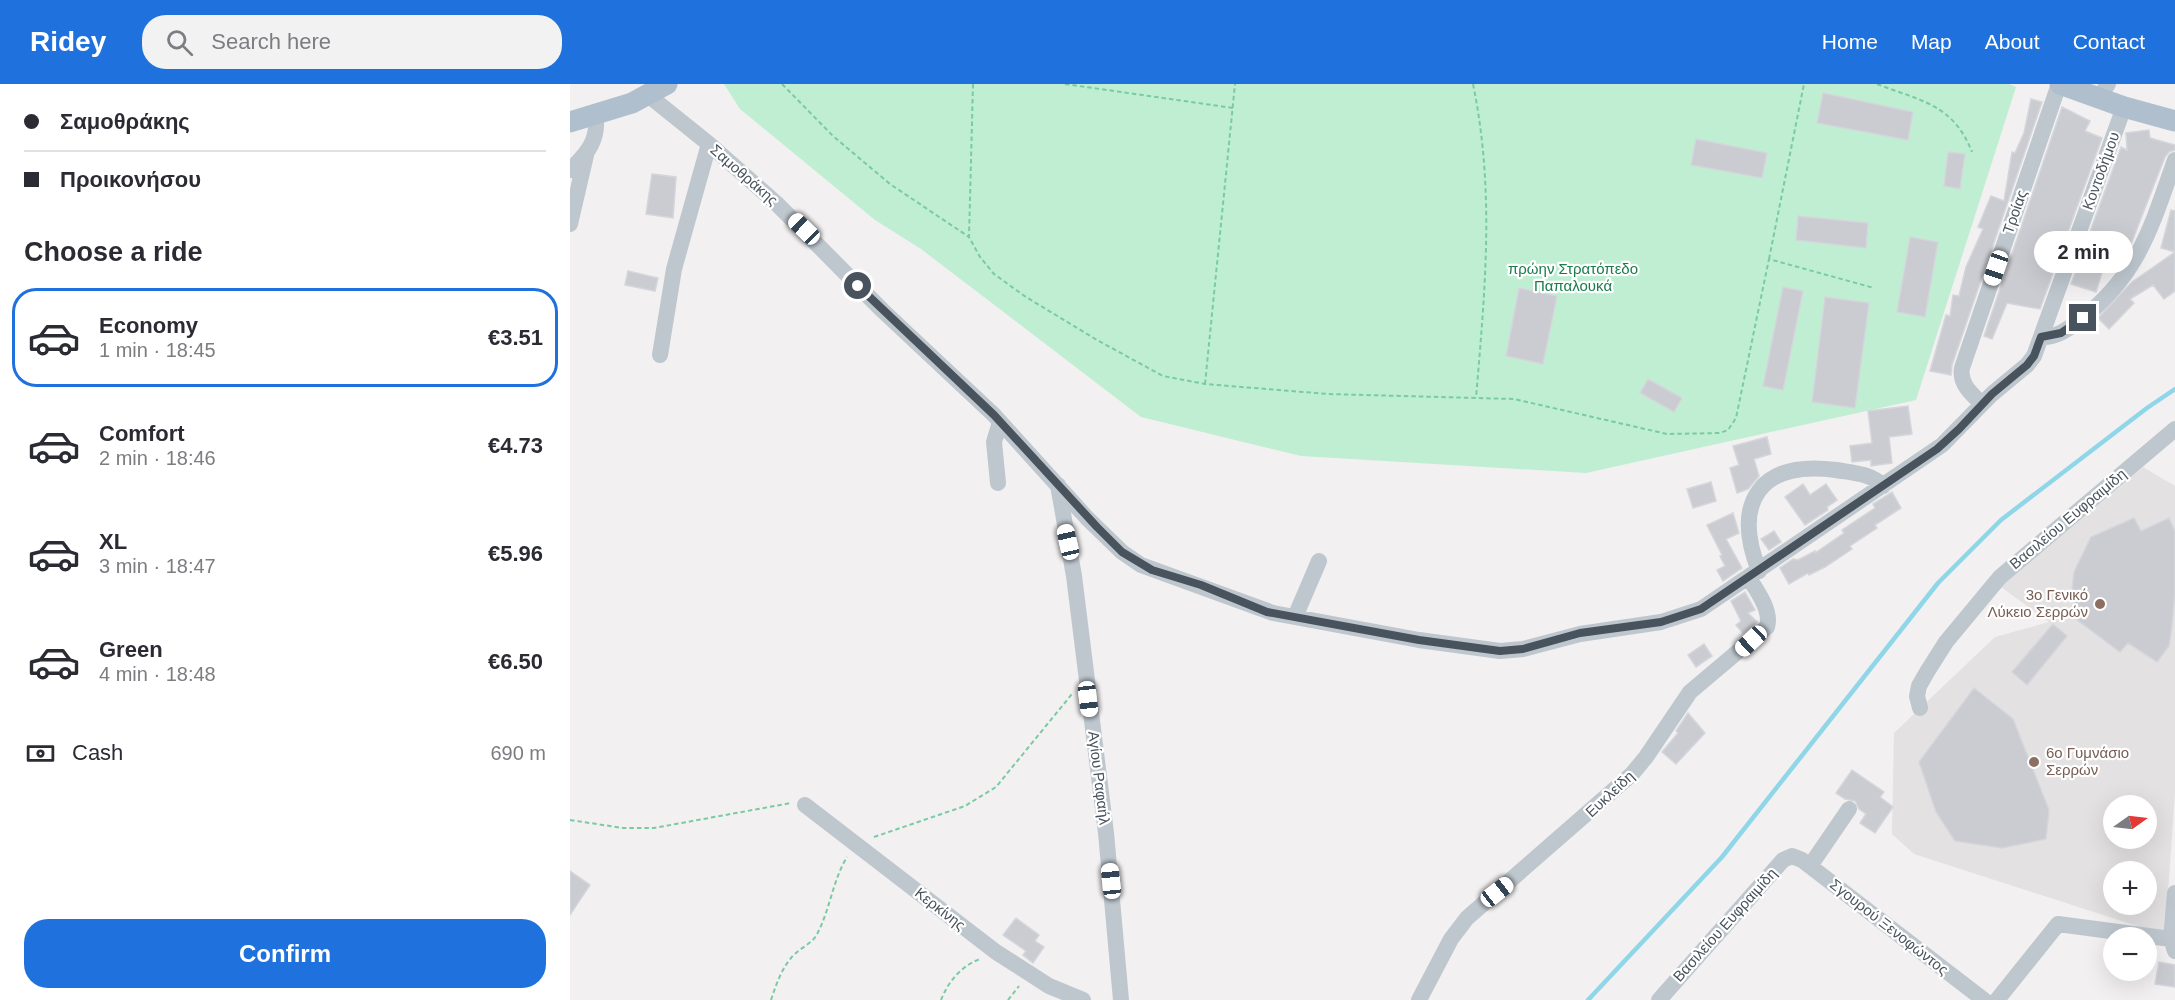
<!DOCTYPE html>
<html lang="en">
<head>
<meta charset="utf-8">
<style>
	body { margin:0; font-family:Arial,sans-serif; background:#f2f2f3; color:#2b2b33; height:100vh; display:flex; flex-direction:column; font-size:22px; white-space:nowrap }
	* { box-sizing:border-box; margin:0 }
	p { font-size:20px; color:#7c7c81 }
	.icon { flex:none; width:33px; height:33px; fill:none; stroke:currentColor; stroke-width:2; stroke-linecap:round; stroke-linejoin:round }
	.map { position:relative; flex:1; overflow:hidden }
	.panel { display:flex; flex-direction:column; background:#fff; width:570px }
	.panel>* { flex:none }
	.guide { display:grid; align-content:center; height:132px; padding:0 24px; background:#fff }
	.needle { width:39px; rotate:76deg }
	.fabs { position:absolute; left:1533px; top:711px; display:grid; gap:12px }
	.fabs a { display:grid; place-items:center; width:54px; height:54px; border-radius:50%; background:#fff; box-shadow:0 6px 24px #0002; font-size:30px }
	.end { position:absolute; width:27px; height:27px; margin:-14px; border:8px solid #48535d; background:#fff; box-shadow:0 0 0 3px #fff }
	.from { border-radius:50% }
	.bubble { position:absolute; height:42px; border-radius:21px; background:#fff; box-shadow:0 6px 24px #0002; font-size:20px; font-weight:700; line-height:42px; text-align:center }
	.car { position:absolute; width:18px; height:36px; margin:-18px -9px; border-radius:8px; box-shadow:0 0 4px 2px #0007; background:linear-gradient(#fff 24%,#345 0 40%,#fff 0 76%,#345 0 86%,#fff 0) }
	.guide b { display:flex; align-items:center; gap:21px; height:57px; font-size:22px }
	.guide b+b { border-top:2px solid #e1e1e2 }
	.guide i { width:15px; height:15px; background:#2b2b33 }
	ul { padding:0; list-style:none }
	li { display:flex; align-items:center; gap:18px; height:99px; margin:0 12px 9px; padding:0 12px; border:3px solid transparent; border-radius:24px }
	li div { flex:1 }
	li b { display:block; font-size:22px }
	li em { font-style:normal; font-weight:700 }
	li.selected { border-color:#1f72dd }
	li>.icon { width:54px; height:54px; stroke-width:1.5 }
	h2 { padding:0 24px; font-size:27px; line-height:72px }
	.pay { display:flex; align-items:center; gap:15px; height:66px; padding:0 24px; font-size:22px }
	.pay p { margin-inline-start:auto }
	.button { display:flex; gap:12px; margin-top:auto; padding:12px 24px }
	.button a { flex:1; height:69px; border-radius:24px; background:#1f72dd; color:#fff; font-size:24px; font-weight:700; line-height:69px; text-align:center }
	header { display:flex; align-items:center; gap:36px; box-sizing:border-box; height:84px; padding:0 30px; background:#1f72dd; color:#fff }
	header strong { font-size:28px }
	nav { display:flex; gap:33px; margin-inline-start:auto; font-size:21px }
	.search { width:420px; height:54px; background:#f2f2f3; display:flex; align-items:center; gap:15px; box-sizing:border-box; padding:0 21px; border-radius:24px; color:#7c7c81; font-size:22px }
	main { display:flex; flex:1; min-height:0 }
	.map>svg:first-child { display:block }
</style>
</head>
<body>
<header>
<strong>Ridey</strong>
<div class="search"><svg class="icon" aria-label="search" viewBox="0 0 24 24"><circle cx="10" cy="10" r="6"/><path d="M15 15l6 6"/></svg>Search here</div>
<nav><a>Home</a><a>Map</a><a>About</a><a>Contact</a></nav>
</header>
<main>
<section class="panel">
<div class="guide">
<b><i class="from"></i>Σαμοθράκης</b>
<b><i></i>Προικονήσου</b>
</div>
<h2>Choose a ride</h2>
<ul>
<li class="selected"><svg class="icon" aria-label="car" viewBox="0 0 24 24"><path d="M5 17H2v-5l4-1 3-4h7l3 4 3 1v5h-3M9 17h6M6 11h13"/><circle cx="7" cy="17" r="2"/><circle cx="17" cy="17" r="2"/></svg><div><b>Economy</b><p>1 min · 18:45</p></div><em>€3.51</em></li>
<li><svg class="icon" aria-label="car" viewBox="0 0 24 24"><path d="M5 17H2v-5l4-1 3-4h7l3 4 3 1v5h-3M9 17h6M6 11h13"/><circle cx="7" cy="17" r="2"/><circle cx="17" cy="17" r="2"/></svg><div><b>Comfort</b><p>2 min · 18:46</p></div><em>€4.73</em></li>
<li><svg class="icon" aria-label="car" viewBox="0 0 24 24"><path d="M5 17H2v-5l4-1 3-4h7l3 4 3 1v5h-3M9 17h6M6 11h13"/><circle cx="7" cy="17" r="2"/><circle cx="17" cy="17" r="2"/></svg><div><b>XL</b><p>3 min · 18:47</p></div><em>€5.96</em></li>
<li><svg class="icon" aria-label="car" viewBox="0 0 24 24"><path d="M5 17H2v-5l4-1 3-4h7l3 4 3 1v5h-3M9 17h6M6 11h13"/><circle cx="7" cy="17" r="2"/><circle cx="17" cy="17" r="2"/></svg><div><b>Green</b><p>4 min · 18:48</p></div><em>€6.50</em></li>
</ul>
<div class="pay"><svg class="icon" aria-label="cash" viewBox="0 0 24 24"><path d="M3 7h18v10H3z"/><circle cx="12" cy="12" r="2"/></svg>Cash<p>690 m</p></div>
<div class="button"><a>Confirm</a></div>
</section>
<div class="map">
<svg width="1605" height="916" viewBox="0 0 1605 916">
	<rect width="100%" height="100%" fill="#f2f0f0"/>
	<path fill="#e3e1e2" fill-rule="evenodd" d="M1573,383L1605,402V709L1595,851L1344,770L1322,750L1324,649L1425,553L1479,538L1431,503L1433,496ZM1544,722H1576V754H1544ZM1544,788H1576V820H1544Z"/>
	<path fill="#c0eed2" d="M154,0H1439L1446,3L1346,316L1016,389L731,372L571,333L351,165L305,136L170,25Z"/>
	<g fill="none" stroke-linecap="round" stroke-linejoin="round">
		<path stroke="#8fd6e9" stroke-width="4.5" d="M1018,916L1152,773L1368,499L1431,436L1577,324L1605,305"/>
	</g>
	<path fill="#caccd2" stroke="#d4d6db" stroke-width="1.5" d="M1253,9L1343,28L1338,56L1247,39Z
		M1461,15L1472,18L1382,281L1381,291L1360,287L1376,231L1380,232L1383,211L1389,212L1396,183L1413,145L1408,143L1421,112L1434,117L1442,68L1445,69L1454,49Z
		M1492,23L1520,37L1515,47L1532,54L1470,225L1437,219L1422,255L1414,252Z
		M1579,46L1580,54L1605,61V66L1599,68L1595,73L1561,160L1543,153L1526,208L1501,200L1551,63L1557,66L1556,49Z
		M1126,55L1197,69L1192,94L1121,81Z
		M1378,68L1395,70L1390,105L1374,102Z
		M82,90L106,93L103,134L76,130Z
		M1601,126L1605,127V168L1591,164Z
		M1228,132L1298,139L1296,164L1226,156Z
		M1340,153L1368,158L1355,233L1327,228Z
		M1605,168V207L1594,215L1583,201L1560,215L1564,219L1539,245L1528,234L1562,198Z
		M58,187L88,194L85,207L55,201Z
		M1213,203L1233,207L1213,306L1193,302Z
		M949,204L987,212L973,280L936,272Z
		M1255,213L1299,219L1285,324L1242,318Z
		M1078,295L1112,314L1104,328L1070,309Z
		M1338,322L1342,350L1319,353L1322,379L1301,382V376L1282,378L1280,362L1302,359L1298,327Z
		M1197,353L1201,370L1184,375L1189,392L1178,405L1167,409L1160,384L1169,381L1163,362Z
		M1141,398L1146,417L1123,424L1117,405Z
		M1233,400L1240,411L1256,400L1267,416L1257,423L1258,426L1235,441L1215,413Z
		M1322,408L1331,424L1305,441L1307,444L1280,462L1282,465L1255,483L1239,491L1238,489L1219,500L1210,484L1223,475L1228,476L1245,467V469L1274,449L1272,446L1305,424L1303,420Z
		M1163,429L1169,449L1156,455L1172,484L1153,497L1147,486L1155,482L1150,472L1152,471L1137,441Z
		M1564,434L1571,447L1599,434L1605,448V508L1602,541L1599,562L1587,578L1558,559L1550,568L1506,535L1502,506L1504,488L1521,453Z
		M1204,447L1211,458L1199,466L1191,455Z
		M1175,508L1185,526L1178,529L1187,538L1173,549L1166,541L1171,537L1161,517Z
		M1483,540L1497,552L1457,601L1442,588Z
		M1134,560L1142,572L1126,583L1118,571Z
		M1404,604L1443,635L1479,726L1476,755L1432,764L1385,757L1366,728L1349,678Z
		M1118,629L1135,649L1106,680L1092,668L1108,649L1106,647Z
		M1282,686L1314,708L1310,713L1323,723L1305,749L1290,739L1296,730L1289,725L1285,717L1275,715L1266,709Z
		M0,787L20,801L0,831Z
		M446,834L469,851L465,857L474,863L463,879L453,871L456,867L433,851Z
		M1589,878L1605,881V903L1585,900Z"/>
	<g fill="none" stroke-linecap="round" stroke-linejoin="round">
		<path stroke="#79cba3" stroke-width="2" stroke-dasharray="4.5 3" stroke-linecap="butt" d="M212,0L263,52L320,100L399,153
			M403,0L399,153L410,173L424,190L456,213L527,256L593,292L635,300L758,310L944,315L1097,350L1150,349L1158,346L1166,334L1199,175L1304,204
			M495,0L663,24
			M903,0C925,107 915,206 906,314
			M1307,0C1351,17 1383,20 1402,68
			M1199,175L1234,0
			M635,300L665,0
			M0,736L53,744H84L221,719
			M304,753L395,722L426,703L502,610
			M201,916C206,901 211,886 221,874C228,865 240,861 246,852C260,827 262,798 277,773
			M371,916C378,898 391,882 410,875
			M438,916L449,902"/>
		<path stroke="#bec7ce" stroke-width="16" d="M78,11L139,60L206,119L312,226L424,331L517,434L552,468L571,481L703,529L849,556L930,567L953,565L1010,550L1091,538L1131,525L1372,361L1422,310L1457,281L1464,272L1554,23
			M1529,14L1538,0
			M0,86C17,70 30,55 25,30
			M0,140L17,67
			M1471,253C1486,254 1498,245 1509,237C1568,192 1581,144 1605,76
			M90,271L104,185L139,60
			M1412,320C1402,310 1389,300 1392,284L1489,0
			M428,399L424,358L430,338
			M488,401L504,492L536,749L551,916
			M1189,487C1162,418 1190,376 1266,386C1283,389 1300,389 1313,402
			M725,533L749,477
			M1350,624L1347,612L1349,602L1357,588L1376,558L1430,493L1605,345
			M235,721L426,868L479,902L513,916
			M1240,782L1279,725
			M1605,809L1601,855L1605,867
			M849,916L881,855L897,834L1062,690L1076,673L1120,608L1197,543C1202,527 1187,507 1179,494
			M1089,916L1213,776L1222,772L1232,776L1414,916
			M1427,916L1488,840L1601,855"/>
		<path stroke="#b0bfcd" stroke-width="21" d="M1490,0L1554,23L1605,37
			M0,38L62,19L97,0"/>
	</g>
	<g fill="none" stroke-linecap="round" stroke-linejoin="round">
		<path stroke="#48535d" stroke-width="8" d="M288,202L424,331L527,443L552,468L582,486L631,501L697,528L849,556L930,567L953,565L1010,549L1091,538L1131,525L1367,365L1389,345L1422,310L1457,281L1464,272L1471,253L1491,249L1513,234"/>
	</g>
	<g fill="#8d6e63" stroke="#fff" stroke-width="2">
		<circle cx="1530" cy="520" r="6"/>
		<circle cx="1464" cy="678" r="6"/>
	</g>
	<g text-anchor="middle" stroke-width="4.5" stroke-linejoin="round" paint-order="stroke">
		<g font-size="15" fill="#48535d" stroke="#fff">
			<text transform="translate(1531 87) rotate(-70)" y="5">Κοντοδήμου</text>
			<text transform="translate(174 91) rotate(41)" y="5">Σαμοθράκης</text>
			<text transform="translate(1445 128) rotate(-71)" y="5">Τροίας</text>
			<text transform="translate(1498 435) rotate(-40)" y="5">Βασιλείου Ευφραιμίδη</text>
			<text transform="translate(529 694) rotate(83)" y="5">Αγίου Ραφαήλ</text>
			<text transform="translate(1040 710) rotate(-43)" y="5">Ευκλείδη</text>
			<text transform="translate(370 825) rotate(38)" y="5">Κερκίνης</text>
			<text transform="translate(1155 841) rotate(-48)" y="5">Βασιλείου Ευφραιμίδη</text>
			<text transform="translate(1319 843) rotate(38)" y="5">Σγουρού Ξενοφώντος</text>
		</g>
		<g font-size="15" fill="#1a7c4c" stroke="#fff">
			<text x="1003" y="190">πρώην Στρατόπεδο<tspan x="1003" dy="17">Παπαλουκά</tspan></text>
		</g>
		<g font-size="15" fill="#785e54" stroke="#fff" text-anchor="end">
			<text x="1518" y="516">3ο Γενικό<tspan x="1518" dy="17">Λύκειο Σερρών</tspan></text>
			<text x="1476" y="674" text-anchor="start">6ο Γυμνάσιο<tspan x="1476" dy="17">Σερρών</tspan></text>
		</g>
	</g>
</svg>
<div class="fabs">
<a><svg class="needle" viewBox="-14 -14 28 28"><path d="M0-13l5 13h-10z" fill="#e53935"/><path d="M0 13l5-13h-10z" fill="#7c7c81"/></svg></a>
<a>+</a>
<a>−</a>
</div>
<i class="end from" style="left:288px;top:202px"></i>
<i class="end" style="left:1513px;top:234px"></i>
<div class="bubble" style="left:1464px;top:147px;width:99px">2 min</div>
<i class="car" style="left:234px;top:145px;rotate:314deg"></i>
<i class="car" style="left:1426px;top:184px;rotate:199deg"></i>
<i class="car" style="left:498px;top:458px;rotate:347deg"></i>
<i class="car" style="left:1181px;top:557px;rotate:227deg"></i>
<i class="car" style="left:518px;top:615px;rotate:173deg"></i>
<i class="car" style="left:541px;top:797px;rotate:354deg"></i>
<i class="car" style="left:927px;top:808px;rotate:52deg"></i>
</div>
</main>
</body>
</html>
